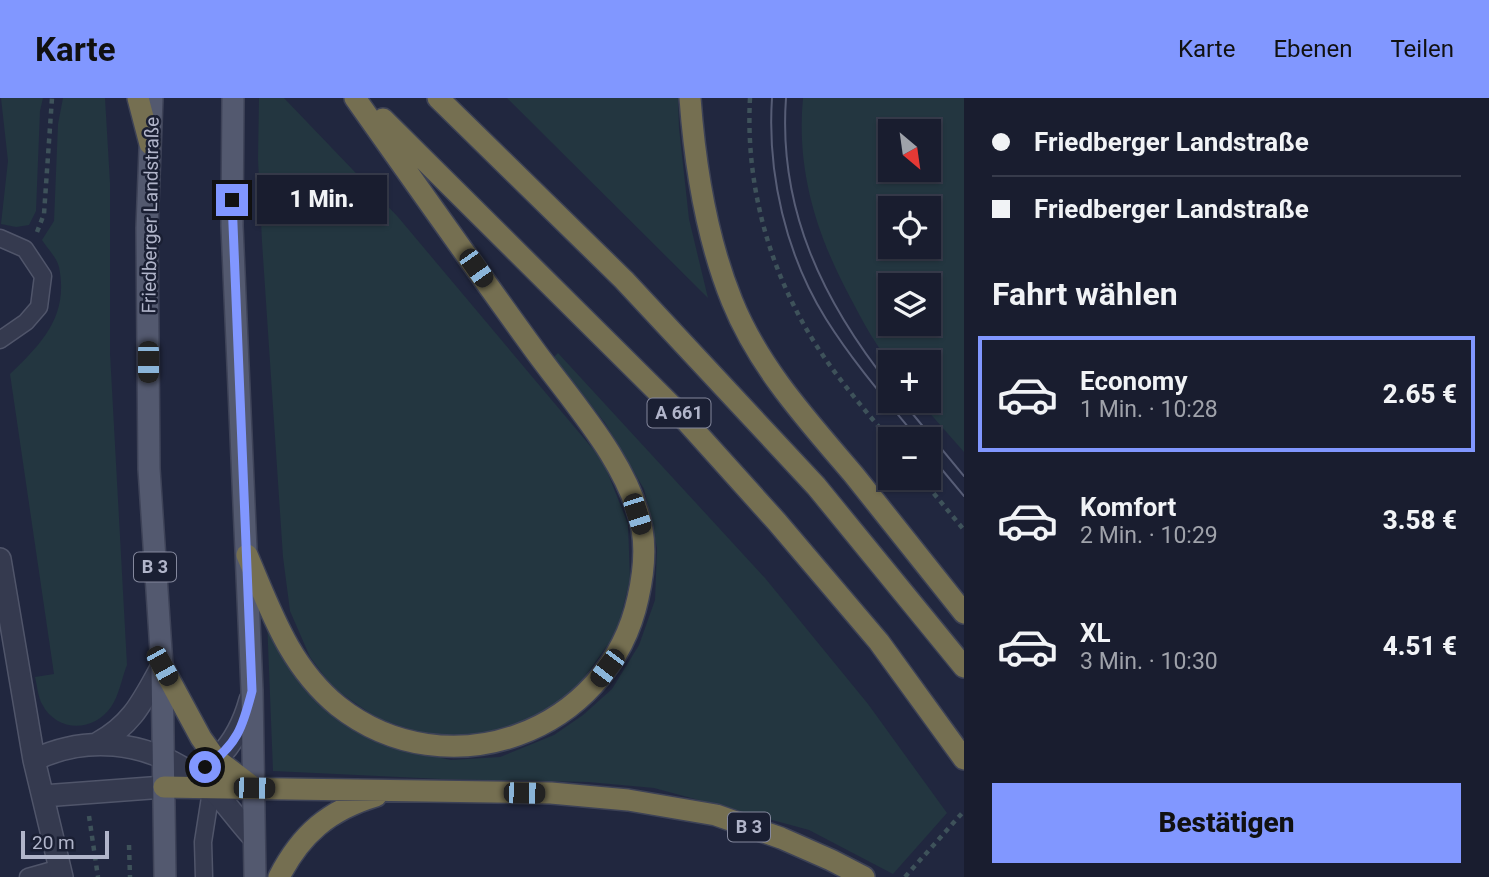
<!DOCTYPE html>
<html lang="de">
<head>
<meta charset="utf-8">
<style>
	body { margin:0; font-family:Roboto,sans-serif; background:#262a3b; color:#f1f3f6; height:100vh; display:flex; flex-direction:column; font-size:26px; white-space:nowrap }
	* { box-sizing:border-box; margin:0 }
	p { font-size:23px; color:#9fa2aa }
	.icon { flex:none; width:38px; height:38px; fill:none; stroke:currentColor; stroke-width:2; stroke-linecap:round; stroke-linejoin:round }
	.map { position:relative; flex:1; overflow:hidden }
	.drawer { display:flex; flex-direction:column; background:#191d2f; width:525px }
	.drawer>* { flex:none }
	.banner { display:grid; align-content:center; height:154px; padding:0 28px; background:#191d2f }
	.needle { width:46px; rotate:151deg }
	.tools { position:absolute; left:878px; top:21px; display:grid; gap:14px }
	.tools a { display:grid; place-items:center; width:63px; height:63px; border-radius:0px; background:#191d2f; box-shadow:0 2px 5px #0004,0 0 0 2px #373b4b; font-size:35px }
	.scale { position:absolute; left:21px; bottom:18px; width:88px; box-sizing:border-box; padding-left:7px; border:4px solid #b1b5ca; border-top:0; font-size:19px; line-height:24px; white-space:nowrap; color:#b1b5ca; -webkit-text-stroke:5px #1a1f33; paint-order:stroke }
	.end { position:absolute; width:32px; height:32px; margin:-16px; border:9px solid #8197ff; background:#111; box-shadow:0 0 0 4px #111 }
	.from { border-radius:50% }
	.bubble { position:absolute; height:49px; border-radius:0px; background:#191d2f; box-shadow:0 2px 5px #0004,0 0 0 2px #373b4b; font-size:23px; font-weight:800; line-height:49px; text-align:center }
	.car { position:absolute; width:21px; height:42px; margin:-21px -10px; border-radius:9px; box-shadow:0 0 5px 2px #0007; background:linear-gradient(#222 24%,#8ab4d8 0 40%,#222 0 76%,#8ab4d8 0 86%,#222 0) }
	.banner b { display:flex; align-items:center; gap:24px; height:66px; font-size:26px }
	.banner b+b { border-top:2px solid #373b4b }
	.banner i { width:18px; height:18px; background:#f1f3f6 }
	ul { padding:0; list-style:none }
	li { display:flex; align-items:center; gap:21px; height:116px; margin:0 14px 10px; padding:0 14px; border:4px solid transparent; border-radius:0px }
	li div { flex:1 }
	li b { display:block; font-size:26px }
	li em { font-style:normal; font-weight:800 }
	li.current { border-color:#8197ff }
	li>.icon { width:63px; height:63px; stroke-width:1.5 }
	h2 { padding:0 28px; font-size:32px; line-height:84px }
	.button { display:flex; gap:14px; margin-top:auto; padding:14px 28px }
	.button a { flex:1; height:80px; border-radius:0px; background:#8197ff; color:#111; font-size:28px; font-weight:800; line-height:80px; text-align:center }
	header { display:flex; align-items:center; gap:42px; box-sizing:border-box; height:98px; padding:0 35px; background:#8197ff; color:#111 }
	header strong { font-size:33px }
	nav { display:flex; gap:38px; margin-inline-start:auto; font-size:24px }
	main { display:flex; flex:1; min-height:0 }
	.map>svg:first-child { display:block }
</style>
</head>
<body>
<header>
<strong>Karte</strong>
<nav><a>Karte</a><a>Ebenen</a><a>Teilen</a></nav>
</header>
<main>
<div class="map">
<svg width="964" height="779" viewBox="0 0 964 779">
	<rect width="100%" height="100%" fill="#21273f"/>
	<path fill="#233640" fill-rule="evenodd" d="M1,0H43L40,13L36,113L29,127L16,129L1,126L8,63Z
		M63,0H105L110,85V255L127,567C122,579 119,598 111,609C94,634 57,635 42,606C38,599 37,587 35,579L54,576L10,276C42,245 69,218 59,169C57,160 47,150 42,142L54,123L58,26Z
		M259,0H284L398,119L603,363L628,426L630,481L617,534L579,587L555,607L521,625L471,639L429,638L377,620L333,590L310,559L290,513L283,459L262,144L258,61Z
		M507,0H678L679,30L689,121L708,200Z
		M803,0H964V354L919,303H929V264L891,266C875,246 863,224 851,201C817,138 796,73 803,0ZM891,33H929V72H891ZM891,110H929V149H891ZM891,187H929V226H891Z
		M558,255L765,480L868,606L947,715L893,776L809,732L654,690L588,684L441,681L273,673L267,521L299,582L342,625L386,648L451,662L500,659L554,637L583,617L612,591L639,547L655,502L657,450L644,391L605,325L553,260Z"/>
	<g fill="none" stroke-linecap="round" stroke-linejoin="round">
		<g stroke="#50556a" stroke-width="19">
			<path id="service" d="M0,140L25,151L43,178L39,209L26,224L0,242
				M28,779L60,770
				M204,779L203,744L216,661"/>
		</g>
		<g stroke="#50556a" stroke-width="24">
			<path id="minor" d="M0,461L34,662L62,779
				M98,645C133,626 143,602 162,568
				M34,662C86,637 143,643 191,675C198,680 206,685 212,691C227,706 239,724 254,740
				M43,698L164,689C211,675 237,649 250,602"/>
		</g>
		<g stroke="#3e4358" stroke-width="24">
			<path id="primary" d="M152,0L147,130L149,371L162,568L165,779
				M233,0L232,128L252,592L255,779"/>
		</g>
		<g stroke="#3d4256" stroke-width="24">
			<path id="motorway" d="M138,0L150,46
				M438,0L624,182L816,388L964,569
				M690,0C695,68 706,139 732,203C759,270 808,323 854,377C891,423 927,469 964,515
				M383,21L678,314L777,424L879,544L964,661
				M247,457C271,513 289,568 338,608C447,694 609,635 638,500C643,478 646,454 642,431C630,367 574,306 536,254C475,170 415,85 355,0
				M162,568L201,640L216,661L254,690
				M164,689L551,695L628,702L716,717L781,740L831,762L864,779
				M279,779C301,736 329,712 376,698"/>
		</g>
		<path stroke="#3e525a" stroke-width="4.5" stroke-dasharray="5 5" stroke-linecap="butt" d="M750,0C745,92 772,183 824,259C844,288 868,316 891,343
			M37,134L44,116L52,0
			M921,380L964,432
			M89,718L98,779
			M129,747L130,779
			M905,779L964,713"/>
		<use href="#service" stroke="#353a4f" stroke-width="16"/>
		<use href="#minor" stroke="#353a4f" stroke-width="21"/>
		<use href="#primary" stroke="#53596f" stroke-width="21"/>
		<use href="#motorway" stroke="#756f51" stroke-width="21"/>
		<path stroke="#575d76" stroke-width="2" d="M772,0C767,76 786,157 826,221C853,264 886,302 918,341
			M786,0C778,111 823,204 891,289
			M902,303L964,378
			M929,356L964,398"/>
	</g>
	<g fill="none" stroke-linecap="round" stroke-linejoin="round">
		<path stroke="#8197ff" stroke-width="9" d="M205,669C237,648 243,628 252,593L232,102"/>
	</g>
	<g text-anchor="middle" stroke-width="5" stroke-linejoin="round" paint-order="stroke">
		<g fill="#1a1f33" stroke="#84889d" stroke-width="2">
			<rect x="647.5" y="300.5" width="63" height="29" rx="5"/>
			<rect x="134" y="454.5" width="42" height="29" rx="5"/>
			<rect x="728" y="714.5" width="42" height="29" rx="5"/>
		</g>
		<g font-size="18" font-weight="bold" fill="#b1b5ca">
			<text x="679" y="321">A 661</text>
			<text x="155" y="475">B 3</text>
			<text x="749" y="735">B 3</text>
		</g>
		<g font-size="19" fill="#b1b5ca" stroke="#1a1f33">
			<text transform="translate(150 117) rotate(-89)" y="7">Friedberger Landstraße</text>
		</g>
	</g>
</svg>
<div class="tools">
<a><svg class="needle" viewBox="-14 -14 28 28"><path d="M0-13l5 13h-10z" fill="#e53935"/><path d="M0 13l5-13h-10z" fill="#9fa2aa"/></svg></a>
<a><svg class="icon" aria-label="locate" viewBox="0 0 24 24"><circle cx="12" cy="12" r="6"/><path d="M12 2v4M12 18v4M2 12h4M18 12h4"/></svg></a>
<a><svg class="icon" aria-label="layers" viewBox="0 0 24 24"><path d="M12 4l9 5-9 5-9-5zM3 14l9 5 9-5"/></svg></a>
<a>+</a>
<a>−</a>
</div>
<div class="scale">20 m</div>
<i class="end from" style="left:205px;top:669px"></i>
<i class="end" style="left:232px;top:102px"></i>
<div class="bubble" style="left:257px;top:77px;width:130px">1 Min.</div>
<i class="car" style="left:476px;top:170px;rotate:145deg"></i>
<i class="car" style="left:148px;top:264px;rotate:180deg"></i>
<i class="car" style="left:637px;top:416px;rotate:162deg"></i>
<i class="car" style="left:162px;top:568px;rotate:151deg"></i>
<i class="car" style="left:607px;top:570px;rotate:217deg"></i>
<i class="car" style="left:254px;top:690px;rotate:91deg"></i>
<i class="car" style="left:524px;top:695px;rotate:91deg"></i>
</div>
<section class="drawer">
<div class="banner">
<b><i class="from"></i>Friedberger Landstraße</b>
<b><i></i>Friedberger Landstraße</b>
</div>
<h2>Fahrt wählen</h2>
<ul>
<li class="current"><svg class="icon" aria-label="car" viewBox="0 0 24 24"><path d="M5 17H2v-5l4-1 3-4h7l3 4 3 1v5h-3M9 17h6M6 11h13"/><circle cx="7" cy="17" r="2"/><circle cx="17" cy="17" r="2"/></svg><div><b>Economy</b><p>1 Min. · 10:28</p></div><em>2.65 €</em></li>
<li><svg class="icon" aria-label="car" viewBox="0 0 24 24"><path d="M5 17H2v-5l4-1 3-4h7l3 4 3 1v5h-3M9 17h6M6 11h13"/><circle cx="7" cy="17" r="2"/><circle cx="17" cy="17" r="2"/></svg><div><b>Komfort</b><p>2 Min. · 10:29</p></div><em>3.58 €</em></li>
<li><svg class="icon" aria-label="car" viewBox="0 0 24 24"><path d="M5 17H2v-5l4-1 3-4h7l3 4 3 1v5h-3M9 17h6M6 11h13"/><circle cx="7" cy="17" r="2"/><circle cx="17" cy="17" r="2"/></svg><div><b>XL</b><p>3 Min. · 10:30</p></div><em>4.51 €</em></li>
</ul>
<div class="button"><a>Bestätigen</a></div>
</section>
</main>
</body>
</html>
